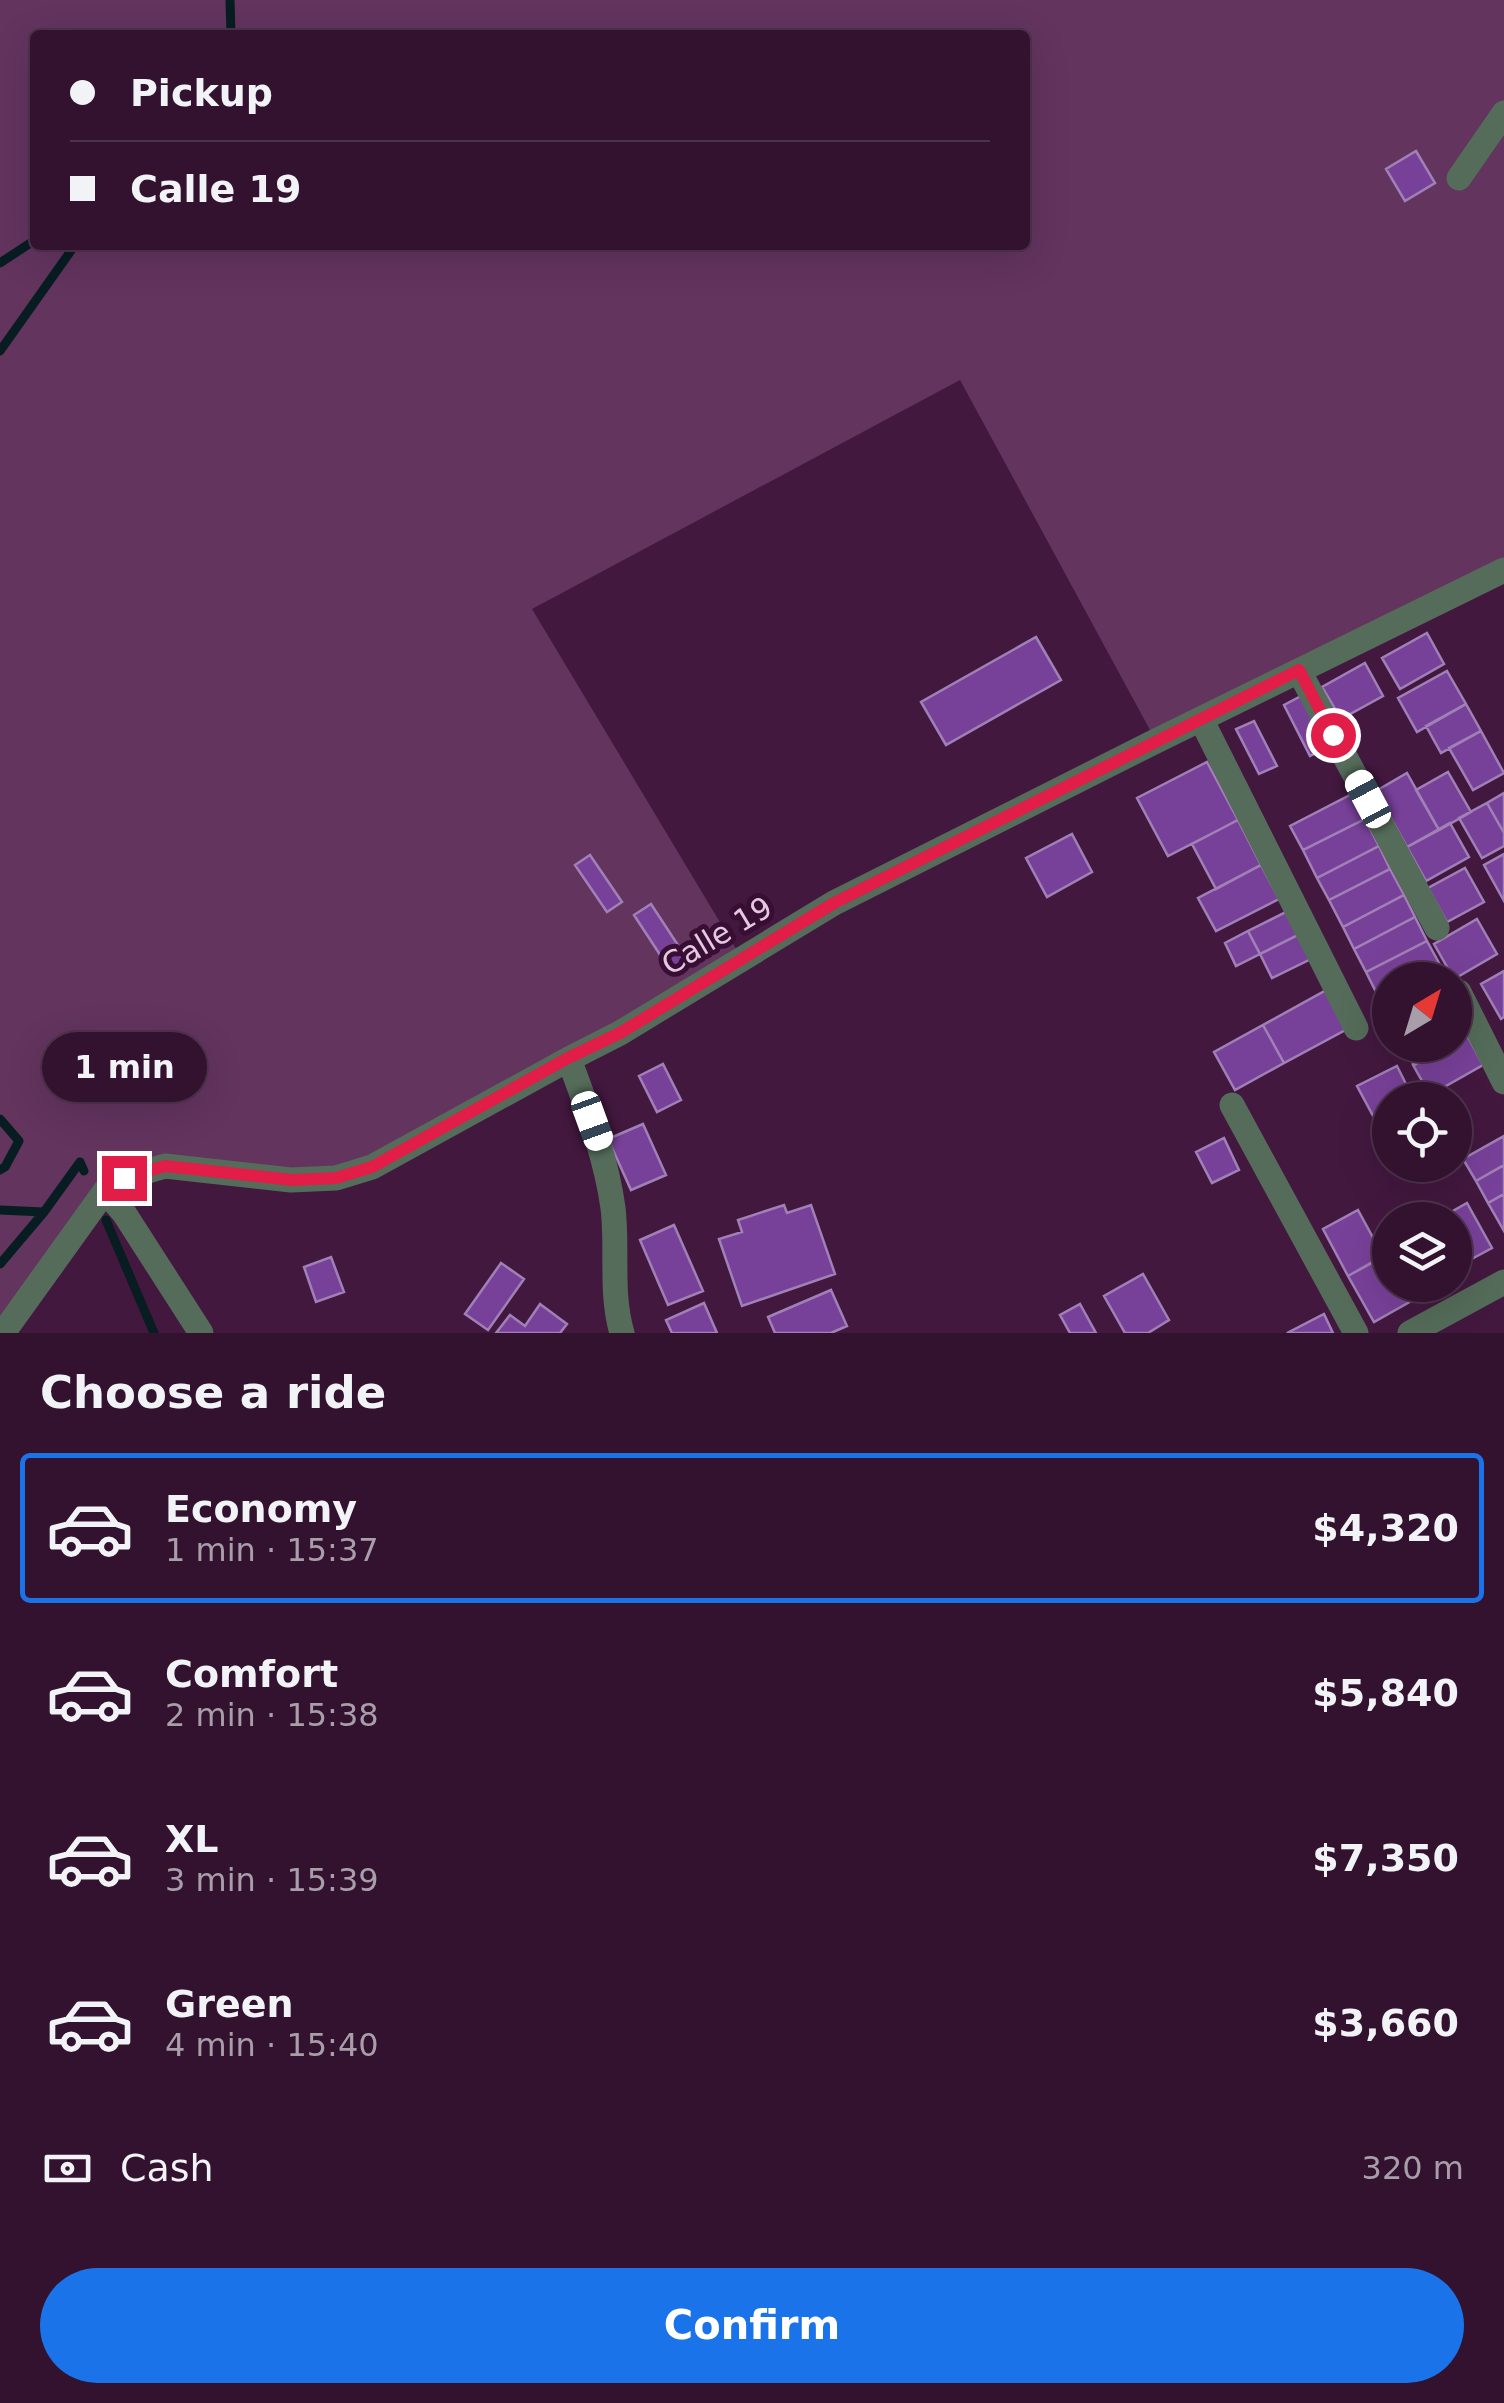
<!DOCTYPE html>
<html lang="en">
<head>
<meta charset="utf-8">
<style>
	body { margin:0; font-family:"DejaVu Sans",sans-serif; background:#3a1b37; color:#f1f3f6; height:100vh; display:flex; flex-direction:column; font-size:38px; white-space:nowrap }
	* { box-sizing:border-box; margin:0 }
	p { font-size:32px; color:#a89eaa }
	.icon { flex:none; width:55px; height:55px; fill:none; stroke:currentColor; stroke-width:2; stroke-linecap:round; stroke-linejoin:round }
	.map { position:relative; height:1333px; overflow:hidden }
	.sheet { display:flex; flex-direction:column; background:#32122f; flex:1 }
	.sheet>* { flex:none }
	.top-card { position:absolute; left:30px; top:30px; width:1000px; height:220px; border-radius:10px; box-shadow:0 10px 40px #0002,0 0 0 2px #4d324b; display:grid; align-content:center; height:220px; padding:0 40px; background:#32122f }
	.needle { width:65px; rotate:38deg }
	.tools { position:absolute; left:1372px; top:962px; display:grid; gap:20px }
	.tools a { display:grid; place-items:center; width:100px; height:100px; border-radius:50%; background:#32122f; box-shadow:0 10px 40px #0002,0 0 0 2px #4d324b; font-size:50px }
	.end { position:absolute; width:45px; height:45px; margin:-22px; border:12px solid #e11d48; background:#fff; box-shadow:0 0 0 5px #fff }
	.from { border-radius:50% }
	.bubble { position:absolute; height:70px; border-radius:35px; background:#32122f; box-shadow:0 10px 40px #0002,0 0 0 2px #4d324b; font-size:32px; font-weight:700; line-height:70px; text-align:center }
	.car { position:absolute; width:30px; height:60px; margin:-30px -15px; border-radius:12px; box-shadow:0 0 8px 2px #0007; background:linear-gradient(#fff 24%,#345 0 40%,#fff 0 76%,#345 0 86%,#fff 0) }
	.top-card b { display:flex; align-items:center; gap:35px; height:95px; font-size:38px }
	.top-card b+b { border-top:2px solid #4d324b }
	.top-card i { width:25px; height:25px; background:#f1f3f6 }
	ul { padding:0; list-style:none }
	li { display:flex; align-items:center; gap:30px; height:150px; margin:0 20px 15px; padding:0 20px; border:5px solid transparent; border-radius:10px }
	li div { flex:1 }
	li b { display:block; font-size:38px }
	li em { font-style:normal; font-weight:700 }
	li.selected { border-color:#1a73e8 }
	li>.icon { width:90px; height:90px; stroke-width:1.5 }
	h2 { padding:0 40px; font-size:45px; line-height:120px }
	.pay { display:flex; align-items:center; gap:25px; height:110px; padding:0 40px; font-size:38px }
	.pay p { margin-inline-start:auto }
	.cta { display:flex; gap:20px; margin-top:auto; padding:20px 40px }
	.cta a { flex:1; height:115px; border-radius:60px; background:#1a73e8; color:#fff; font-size:40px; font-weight:700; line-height:115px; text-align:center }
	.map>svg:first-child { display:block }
</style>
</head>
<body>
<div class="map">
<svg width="1504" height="1333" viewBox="0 0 1504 1333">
	<rect width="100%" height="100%" fill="#43183f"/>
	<path fill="#62345e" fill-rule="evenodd" d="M0,0H1504V570L1156,741L960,380L532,609L742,959L372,1167L124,1178L0,1333ZM35,35H1025V245H35Z"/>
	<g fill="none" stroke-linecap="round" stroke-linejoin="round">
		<path stroke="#071d21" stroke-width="9" d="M230,0L231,35
			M0,263L35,240
			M0,351L75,245
			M0,1119L19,1141L5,1167L0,1170
			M0,1210L44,1212L80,1162L84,1171
			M106,1220L154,1333
			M0,1264L44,1212"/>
	</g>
	<path fill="#784199" stroke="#a080b6" stroke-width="2.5" d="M1416,151L1435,183L1405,201L1386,169Z
		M1427,633L1444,664L1400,689L1382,658Z
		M1036,637L1061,680L946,745L921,702Z
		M1365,663L1383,696L1341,719L1322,687Z
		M1447,671L1466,704L1417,732L1398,698Z
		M1305,694L1330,745L1310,756L1284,705Z
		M1466,704L1481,731L1441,753L1426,726Z
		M1254,721L1277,766L1259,774L1236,729Z
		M1481,731L1504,773L1473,790L1449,748Z
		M1207,762L1238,820L1168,856L1137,798Z
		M1448,772L1471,812L1439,830L1416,790Z
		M1407,773L1439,830L1407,847L1376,791Z
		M1504,793V833L1487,803Z
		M1352,794L1365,819L1303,850L1290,826Z
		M1487,803L1504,833V846L1482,858L1459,818Z
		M1365,819L1379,846L1317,878L1303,850Z
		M1238,820L1261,865L1216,889L1192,844Z
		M1450,823L1469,857L1426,881L1407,847Z
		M1072,834L1092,872L1047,897L1026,858Z
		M1379,846L1390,869L1329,900L1317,878Z
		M1504,854V901L1484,865Z
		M590,855L622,902L607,912L575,865Z
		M1261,865L1279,899L1216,931L1198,898Z
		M1465,868L1484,902L1447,922L1428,888Z
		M1390,869L1404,895L1343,927L1329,900Z
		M1404,895L1415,917L1354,949L1343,927Z
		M651,904L687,959L670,970L634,915Z
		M1286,912L1298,935L1260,954L1248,931Z
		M1415,917L1427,941L1366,972L1354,949Z
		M1477,919L1497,954L1454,979L1434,944Z
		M1248,931L1260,954L1236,966L1225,943Z
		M1298,935L1311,959L1272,978L1260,954Z
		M1427,941L1445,974L1433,980H1390V1002L1383,1006L1366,972Z
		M1504,971V1017L1501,1019L1481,984Z
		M1330,988L1351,1027L1284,1063L1263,1025Z
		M1455,1015L1467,1035L1455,1042Z
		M1263,1025L1284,1063L1235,1090L1214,1052Z
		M1467,1035L1483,1065L1430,1095L1413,1065L1450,1045H1455V1042Z
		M1402,1045H1449L1414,1065Z
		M663,1064L681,1100L657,1112L639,1076Z
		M1397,1066L1414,1100H1390V1119L1378,1125L1357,1086Z
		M643,1124L666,1175L631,1190L608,1139Z
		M1504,1136V1165L1476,1181L1463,1159Z
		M1224,1138L1239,1170L1212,1183L1196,1152Z
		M1504,1165V1194L1488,1203L1476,1181Z
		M1504,1194V1231L1488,1203Z
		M1467,1203L1492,1248L1455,1268V1220H1437Z
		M784,1205L787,1213L811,1205L835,1274L742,1306L719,1239L742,1232L738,1220Z
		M1358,1210L1383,1256L1348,1276L1323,1229Z
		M674,1225L703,1291L668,1305L640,1240Z
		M1390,1253V1285H1417L1422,1295L1374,1322L1348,1276Z
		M331,1257L344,1292L316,1302L304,1267Z
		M501,1263L524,1279L488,1330L465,1314Z
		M1143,1274L1169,1320L1148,1333H1125L1104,1296Z
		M831,1290L847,1326L831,1333H775L768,1317Z
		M704,1303L717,1333H672L666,1320Z
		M540,1304L567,1324L560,1333H496L510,1315L525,1326Z
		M1080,1304L1096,1333H1070L1060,1315Z
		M1324,1314L1333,1333H1287Z"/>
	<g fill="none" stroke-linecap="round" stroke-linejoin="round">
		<path stroke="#556c5a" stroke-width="25" d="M1459,178L1504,113
			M1299,671L1437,928
			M1201,719L1356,1028
			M1459,992L1504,1082
			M569,1059C587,1108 606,1156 613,1208C618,1249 610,1293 622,1333
			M1232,1105L1356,1333
			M105,1191L124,1213L201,1333
			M3,1333L105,1191L124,1178L165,1166L291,1180L336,1178L372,1167L569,1059L620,1033L834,903L1156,741L1504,570
			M1410,1333L1504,1282"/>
	</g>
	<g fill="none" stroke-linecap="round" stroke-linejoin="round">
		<path stroke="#e11d48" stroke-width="12" d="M124,1178L165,1166L292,1180L336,1178L372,1167L568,1058L620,1033L834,903L1299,670L1333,735"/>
	</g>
	<g text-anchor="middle" stroke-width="10" stroke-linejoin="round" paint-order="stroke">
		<g font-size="30" fill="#e4c9e0" stroke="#380e35">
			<text transform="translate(717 936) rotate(-31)" y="10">Calle 19</text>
		</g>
	</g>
</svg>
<div class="tools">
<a><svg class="needle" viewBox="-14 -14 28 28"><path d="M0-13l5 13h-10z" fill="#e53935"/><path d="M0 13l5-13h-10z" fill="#a89eaa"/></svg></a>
<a><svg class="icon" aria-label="locate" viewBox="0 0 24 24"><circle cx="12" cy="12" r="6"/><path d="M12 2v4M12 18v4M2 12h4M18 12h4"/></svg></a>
<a><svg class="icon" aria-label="layers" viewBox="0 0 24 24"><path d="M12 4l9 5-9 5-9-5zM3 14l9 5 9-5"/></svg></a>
</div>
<i class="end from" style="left:1333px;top:735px"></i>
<i class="end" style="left:124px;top:1178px"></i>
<div class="bubble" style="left:42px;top:1032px;width:165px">1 min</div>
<i class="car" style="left:1368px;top:799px;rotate:332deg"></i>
<i class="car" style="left:592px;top:1121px;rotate:160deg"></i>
<div class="top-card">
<b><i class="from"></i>Pickup</b>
<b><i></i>Calle 19</b>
</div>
</div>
<section class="sheet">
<h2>Choose a ride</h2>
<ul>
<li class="selected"><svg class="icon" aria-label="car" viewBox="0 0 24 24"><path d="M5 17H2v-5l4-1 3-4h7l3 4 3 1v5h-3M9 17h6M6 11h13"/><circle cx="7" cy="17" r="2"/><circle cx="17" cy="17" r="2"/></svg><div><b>Economy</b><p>1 min · 15:37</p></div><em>$4,320</em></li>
<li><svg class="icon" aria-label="car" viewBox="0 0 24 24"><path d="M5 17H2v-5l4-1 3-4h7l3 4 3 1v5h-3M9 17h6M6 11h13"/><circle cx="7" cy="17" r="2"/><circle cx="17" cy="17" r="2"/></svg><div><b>Comfort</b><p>2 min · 15:38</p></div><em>$5,840</em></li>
<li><svg class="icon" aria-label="car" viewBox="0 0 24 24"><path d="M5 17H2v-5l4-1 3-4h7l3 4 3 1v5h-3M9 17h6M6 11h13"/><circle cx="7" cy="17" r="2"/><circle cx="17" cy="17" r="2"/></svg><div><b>XL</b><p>3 min · 15:39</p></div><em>$7,350</em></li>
<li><svg class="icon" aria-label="car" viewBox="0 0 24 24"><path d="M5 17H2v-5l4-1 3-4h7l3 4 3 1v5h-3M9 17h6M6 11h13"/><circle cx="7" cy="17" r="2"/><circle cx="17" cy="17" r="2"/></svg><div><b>Green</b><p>4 min · 15:40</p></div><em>$3,660</em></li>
</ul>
<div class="pay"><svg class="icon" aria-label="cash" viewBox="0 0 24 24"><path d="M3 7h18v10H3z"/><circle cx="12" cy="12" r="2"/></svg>Cash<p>320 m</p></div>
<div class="cta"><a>Confirm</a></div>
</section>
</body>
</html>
